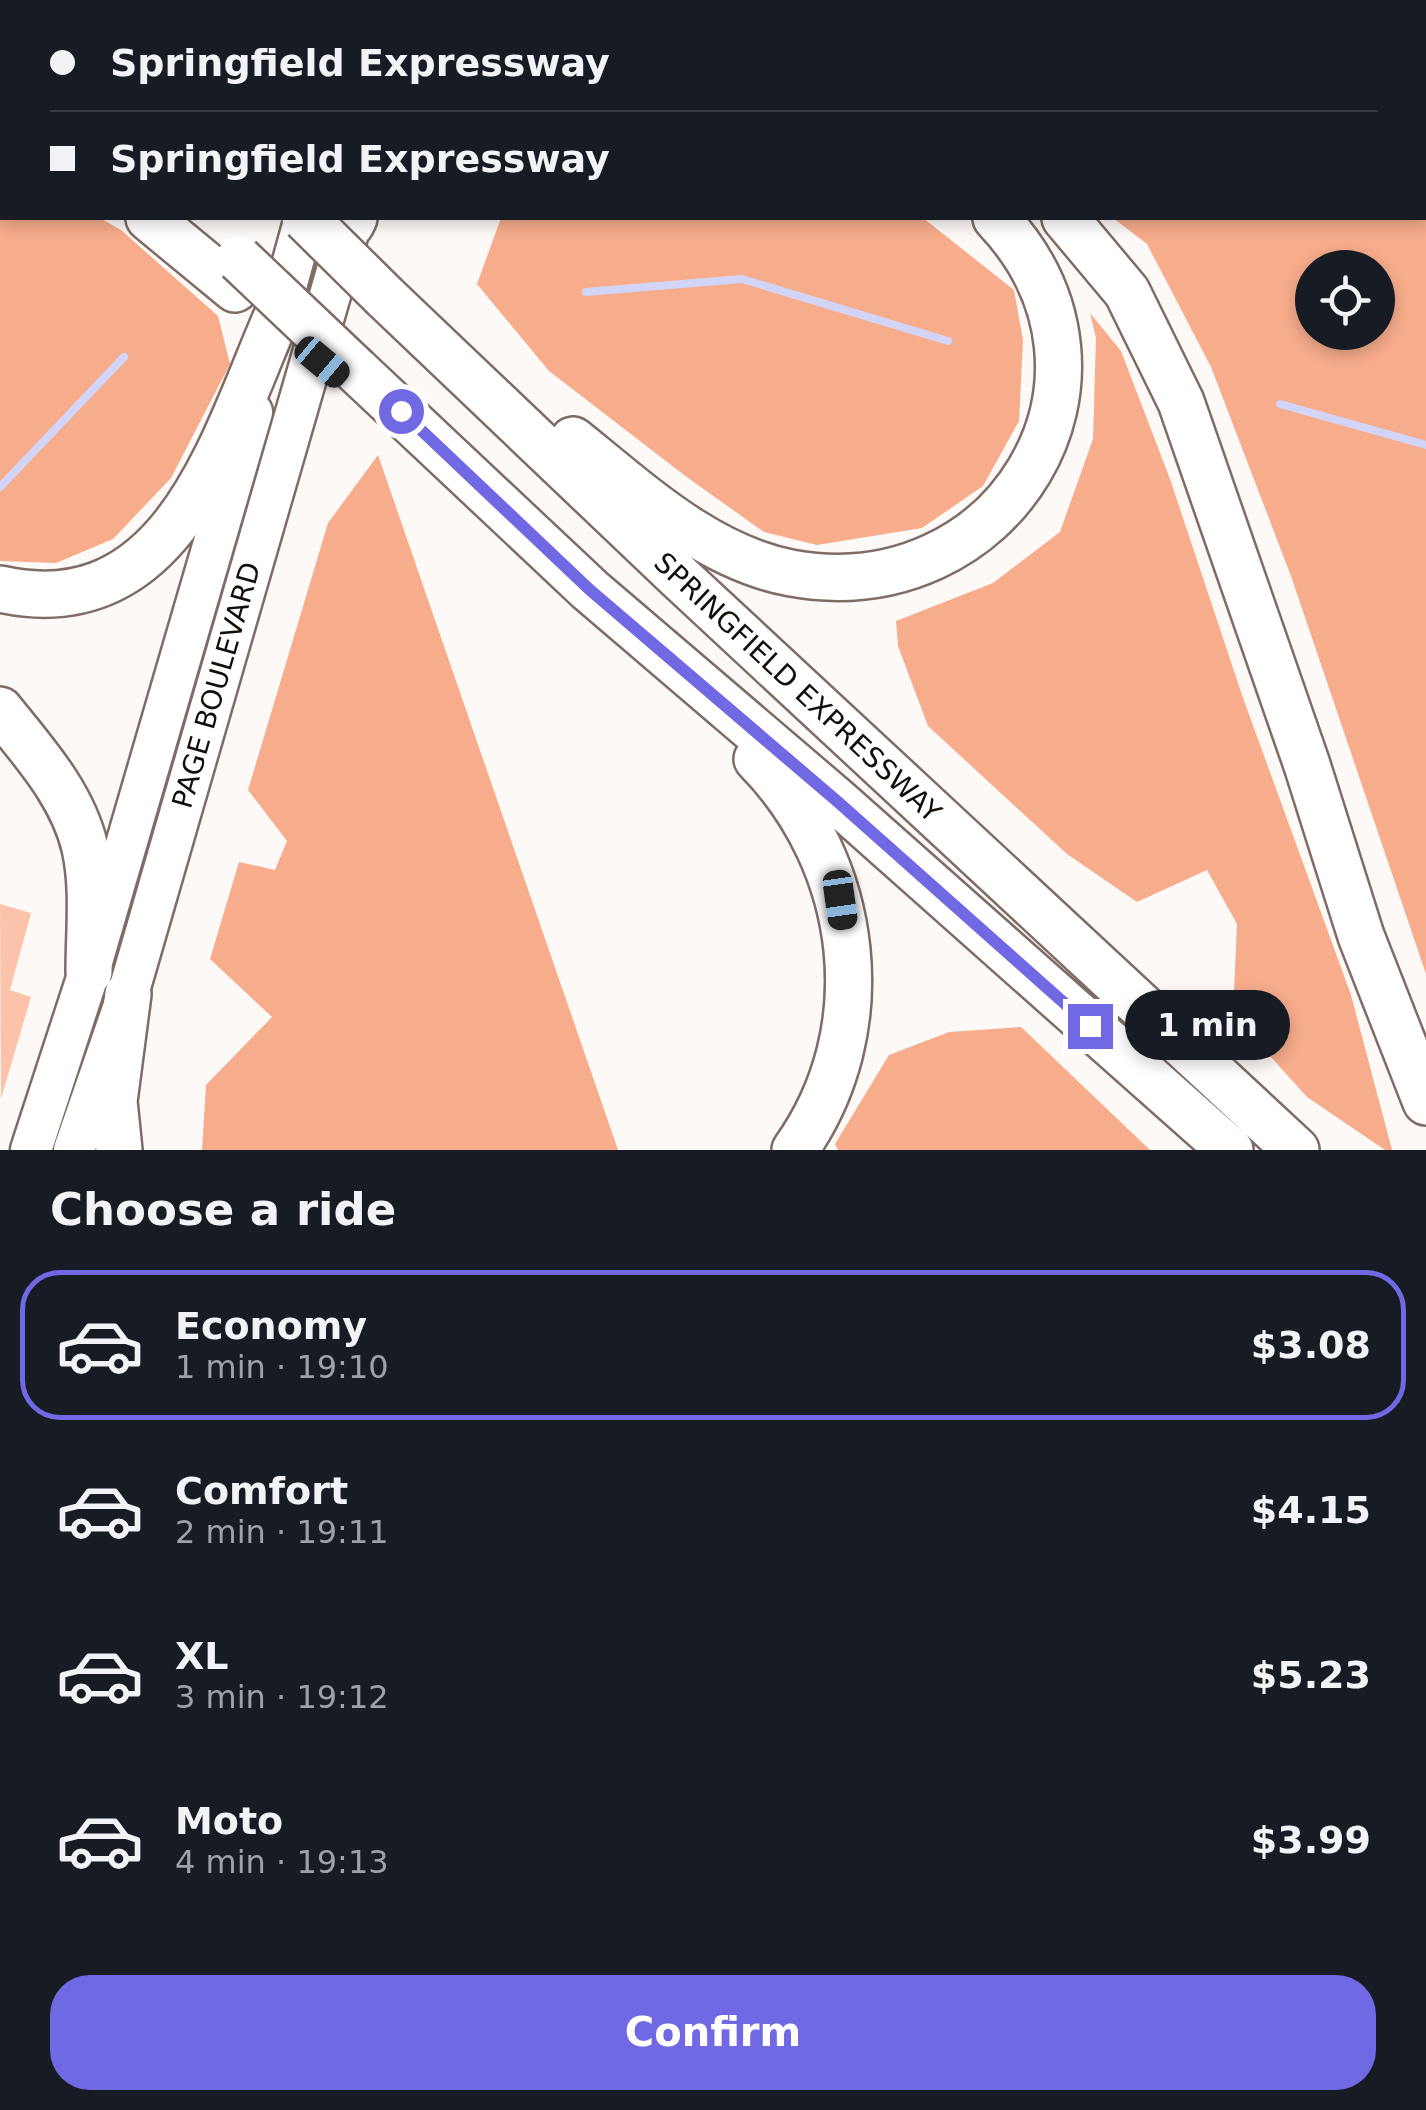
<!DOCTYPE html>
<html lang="en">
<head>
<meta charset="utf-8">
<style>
	body { margin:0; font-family:"DejaVu Sans",sans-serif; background:#242831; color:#f1f3f6; height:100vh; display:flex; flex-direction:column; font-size:38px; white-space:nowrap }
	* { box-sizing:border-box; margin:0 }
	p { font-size:32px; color:#9ea1a6 }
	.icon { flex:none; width:55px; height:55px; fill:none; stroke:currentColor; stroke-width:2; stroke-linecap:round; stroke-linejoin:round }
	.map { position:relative; height:1150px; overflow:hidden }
	.sheet { display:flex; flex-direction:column; background:#171b24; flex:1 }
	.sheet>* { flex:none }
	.top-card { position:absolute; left:0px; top:0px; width:1428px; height:220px; box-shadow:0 5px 15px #0003; display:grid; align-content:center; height:220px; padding:0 50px; background:#171b24 }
	.buttons { position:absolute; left:1295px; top:250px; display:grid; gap:20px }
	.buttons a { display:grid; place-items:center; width:100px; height:100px; border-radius:50%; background:#171b24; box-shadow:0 5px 15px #0003; font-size:50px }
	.end { position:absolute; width:45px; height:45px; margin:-22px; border:12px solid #7169e3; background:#fff; box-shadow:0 0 0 5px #fff }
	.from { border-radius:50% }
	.bubble { position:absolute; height:70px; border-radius:35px; background:#171b24; box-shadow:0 5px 15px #0003; font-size:32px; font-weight:600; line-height:70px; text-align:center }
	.car { position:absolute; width:30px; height:60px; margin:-30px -15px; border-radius:12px; box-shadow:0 0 8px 2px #0007; background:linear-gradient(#222 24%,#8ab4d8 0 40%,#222 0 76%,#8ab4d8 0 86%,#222 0) }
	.top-card b { display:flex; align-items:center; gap:35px; height:95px; font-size:38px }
	.top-card b+b { border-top:2px solid #363941 }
	.top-card i { width:25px; height:25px; background:#f1f3f6 }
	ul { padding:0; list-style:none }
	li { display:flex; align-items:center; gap:30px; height:150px; margin:0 20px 15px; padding:0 30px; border:5px solid transparent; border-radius:40px }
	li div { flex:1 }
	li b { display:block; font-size:38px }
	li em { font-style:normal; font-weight:600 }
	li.active { border-color:#7169e3 }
	li>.icon { width:90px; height:90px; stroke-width:1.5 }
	h2 { padding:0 50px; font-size:45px; line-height:120px }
	.action { display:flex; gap:20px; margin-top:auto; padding:20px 50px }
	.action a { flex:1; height:115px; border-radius:40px; background:#7169e3; color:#fff; font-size:40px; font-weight:600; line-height:115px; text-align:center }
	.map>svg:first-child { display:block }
</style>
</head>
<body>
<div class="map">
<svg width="1426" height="1150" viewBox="0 0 1426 1150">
	<rect width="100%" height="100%" fill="#fdf9f7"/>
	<path fill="#f7ac8b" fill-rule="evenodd" d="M1413,0H1426V974L1291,576L1211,367L1147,244L1113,218H1425V2H1410ZM1312,268H1378V332H1312Z
		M0,178L2,218H100L121,230L218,316L230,364L171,478L113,539L56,563L0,561Z
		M501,218H923L1014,290L1023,340L1019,421L983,486L922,528L817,545L764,532L688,478L549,371L477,284Z
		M1090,313L1121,351L1170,479L1243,698L1351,995L1392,1150H1385L1307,1097L1233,1015L1237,924L1207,870L1137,902L1067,854L928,726L898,646L896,621L993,583L1060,532L1093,439L1096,338Z
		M378,455L618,1150H202L206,1085L272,1017L210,959L239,862L275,870L287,841L248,790L328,523Z
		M1021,1027L1150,1150H838L835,1144L889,1055L949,1032Z"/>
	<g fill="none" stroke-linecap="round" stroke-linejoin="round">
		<path stroke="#d2d4f8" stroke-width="8" d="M586,292L742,279L948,341
			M1280,404L1426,445
			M0,487L124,357"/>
	</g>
	<path fill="#fdc3aa" d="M0,904L31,913L10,990L31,997L1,1099Z"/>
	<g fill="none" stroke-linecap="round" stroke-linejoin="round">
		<g stroke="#7f6c64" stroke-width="45">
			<path id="major" d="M357,2L358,0
				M398,2L399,0
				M275,327L305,218
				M31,1150L89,972L252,412
				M74,1150L128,994L350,226"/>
		</g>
		<g stroke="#7f6c64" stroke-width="50">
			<path id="highway" d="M93,0L95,2
				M668,0L673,2
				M0,2L2,5
				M0,145L2,144
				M149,218L235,289
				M1065,218L1127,292L1181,402L1307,765L1361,936L1426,1102
				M351,224L354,218
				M385,297L679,577L1296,1150
				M356,370L590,590L838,802L1230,1150
				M573,440C638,492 706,557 791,573C1003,612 1147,378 996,218
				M0,589C174,628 223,439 277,316
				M0,710C33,751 73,795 85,848C94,887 89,932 89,972
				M757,759C860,864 881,1029 795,1150
				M119,1150L114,1101L128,994"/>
		</g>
		<use href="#major" stroke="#fff" stroke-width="40"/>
		<use href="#highway" stroke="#fff" stroke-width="45"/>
		<g stroke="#7f6c64" stroke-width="50" stroke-linecap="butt">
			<path id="highway-bridge" d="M305,218L385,297
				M239,259L356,370"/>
		</g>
		<use href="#highway-bridge" stroke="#fff" stroke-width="45"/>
	</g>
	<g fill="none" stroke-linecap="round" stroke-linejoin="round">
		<path stroke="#7169e3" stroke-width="12" d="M401,411L590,590L838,802L1090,1026"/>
	</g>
	<g text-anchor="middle" stroke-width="8" stroke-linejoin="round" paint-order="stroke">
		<g font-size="28" fill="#140e0a" stroke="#fff">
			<text transform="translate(216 685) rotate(-74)" y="10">PAGE BOULEVARD</text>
			<text transform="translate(798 687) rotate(43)" y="10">SPRINGFIELD EXPRESSWAY</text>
		</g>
	</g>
</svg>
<div class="buttons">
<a><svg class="icon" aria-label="locate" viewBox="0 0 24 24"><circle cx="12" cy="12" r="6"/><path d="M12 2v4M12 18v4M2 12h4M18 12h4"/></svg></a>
</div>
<i class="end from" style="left:401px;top:411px"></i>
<i class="end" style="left:1090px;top:1026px"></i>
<div class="bubble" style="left:1125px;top:990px;width:165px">1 min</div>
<i class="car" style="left:322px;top:362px;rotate:130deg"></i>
<i class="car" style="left:840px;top:900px;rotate:172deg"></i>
<div class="top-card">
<b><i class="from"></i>Springfield Expressway</b>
<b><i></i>Springfield Expressway</b>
</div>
</div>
<section class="sheet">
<h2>Choose a ride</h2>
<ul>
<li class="active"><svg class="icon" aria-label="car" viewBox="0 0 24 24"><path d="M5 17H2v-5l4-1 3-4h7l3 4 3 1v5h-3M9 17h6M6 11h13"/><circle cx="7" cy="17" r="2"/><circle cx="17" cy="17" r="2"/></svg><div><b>Economy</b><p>1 min · 19:10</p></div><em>$3.08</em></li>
<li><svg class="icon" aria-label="car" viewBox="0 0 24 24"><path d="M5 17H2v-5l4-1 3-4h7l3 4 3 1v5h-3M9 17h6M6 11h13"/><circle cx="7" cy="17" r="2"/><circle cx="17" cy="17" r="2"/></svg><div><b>Comfort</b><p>2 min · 19:11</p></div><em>$4.15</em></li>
<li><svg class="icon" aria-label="car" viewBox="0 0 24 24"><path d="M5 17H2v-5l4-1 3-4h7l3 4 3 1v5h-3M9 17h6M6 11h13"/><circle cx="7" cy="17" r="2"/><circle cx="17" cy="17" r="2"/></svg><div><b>XL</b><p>3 min · 19:12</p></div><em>$5.23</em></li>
<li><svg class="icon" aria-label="car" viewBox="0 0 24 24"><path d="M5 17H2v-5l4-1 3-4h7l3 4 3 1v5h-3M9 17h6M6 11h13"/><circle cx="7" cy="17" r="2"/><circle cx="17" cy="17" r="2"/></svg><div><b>Moto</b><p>4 min · 19:13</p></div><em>$3.99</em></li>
</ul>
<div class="action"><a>Confirm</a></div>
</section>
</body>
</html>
